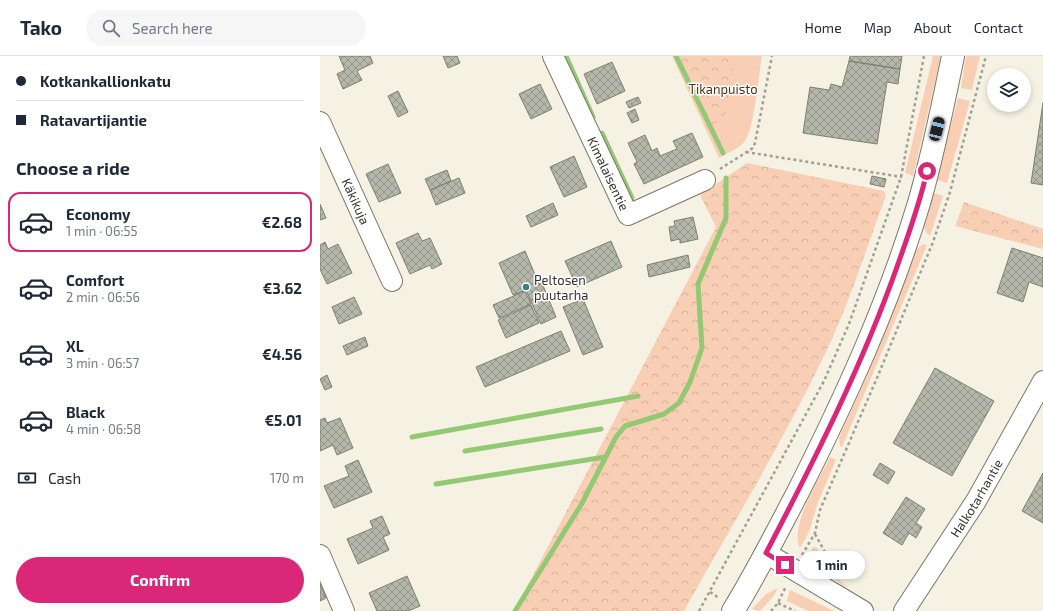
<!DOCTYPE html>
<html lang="en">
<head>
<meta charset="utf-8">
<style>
	body { margin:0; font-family:"Exo 2",sans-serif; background:#f6f6f7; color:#1f2937; height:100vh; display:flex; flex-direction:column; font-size:15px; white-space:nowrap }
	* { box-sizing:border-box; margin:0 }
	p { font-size:13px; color:#747a83 }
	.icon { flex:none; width:22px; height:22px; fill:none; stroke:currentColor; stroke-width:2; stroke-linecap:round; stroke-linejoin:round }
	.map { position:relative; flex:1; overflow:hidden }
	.panel { display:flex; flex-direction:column; background:#fff; width:320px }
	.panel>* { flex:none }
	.hud { display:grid; align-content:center; height:88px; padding:0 16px; background:#fff }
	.controls { position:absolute; left:667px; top:12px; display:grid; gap:8px }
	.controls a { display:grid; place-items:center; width:44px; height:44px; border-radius:50%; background:#fff; box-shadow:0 2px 6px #0003; font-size:20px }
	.end { position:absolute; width:18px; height:18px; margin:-9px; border:5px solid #db2777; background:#fff; box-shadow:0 0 0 2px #fff }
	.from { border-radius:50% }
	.bubble { position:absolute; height:28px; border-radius:14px; background:#fff; box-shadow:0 2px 6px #0003; font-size:13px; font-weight:700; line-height:28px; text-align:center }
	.car { position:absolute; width:12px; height:24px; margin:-12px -6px; border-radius:5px; box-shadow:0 0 3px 1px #0007; background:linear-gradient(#222 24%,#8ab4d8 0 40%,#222 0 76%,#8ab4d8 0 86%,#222 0) }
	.hud b { display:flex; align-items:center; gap:14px; height:38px; font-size:15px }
	.hud b+b { border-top:1px solid #e0e1e3 }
	.hud i { width:10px; height:10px; background:#1f2937 }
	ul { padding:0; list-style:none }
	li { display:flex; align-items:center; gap:12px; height:60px; margin:0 8px 6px; padding:0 8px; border:2px solid transparent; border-radius:12px }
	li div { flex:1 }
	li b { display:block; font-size:15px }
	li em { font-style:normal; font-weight:700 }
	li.active { border-color:#db2777 }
	li>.icon { width:36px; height:36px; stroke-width:1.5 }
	h2 { padding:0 16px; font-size:18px; line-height:48px }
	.pay { display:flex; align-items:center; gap:10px; height:44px; padding:0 16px; font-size:15px }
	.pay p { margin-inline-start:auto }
	.button { display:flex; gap:8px; margin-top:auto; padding:8px 16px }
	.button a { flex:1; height:46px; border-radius:24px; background:#db2777; color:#fff; font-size:16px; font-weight:700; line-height:46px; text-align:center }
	header { display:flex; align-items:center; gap:24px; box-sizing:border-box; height:56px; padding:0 20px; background:#fff; border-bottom:1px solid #e0e1e3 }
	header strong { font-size:19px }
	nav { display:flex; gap:22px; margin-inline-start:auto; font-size:14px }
	.search { width:280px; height:36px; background:#f6f6f7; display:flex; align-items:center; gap:10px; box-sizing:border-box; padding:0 14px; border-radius:22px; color:#747a83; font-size:15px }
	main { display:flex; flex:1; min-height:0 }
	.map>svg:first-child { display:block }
</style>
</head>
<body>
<header>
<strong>Tako</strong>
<div class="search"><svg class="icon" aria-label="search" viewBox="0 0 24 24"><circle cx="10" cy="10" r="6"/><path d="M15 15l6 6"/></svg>Search here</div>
<nav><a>Home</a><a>Map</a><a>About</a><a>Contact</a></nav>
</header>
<main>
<section class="panel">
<div class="hud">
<b><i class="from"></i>Kotkankallionkatu</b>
<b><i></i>Ratavartijantie</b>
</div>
<h2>Choose a ride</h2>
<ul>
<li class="active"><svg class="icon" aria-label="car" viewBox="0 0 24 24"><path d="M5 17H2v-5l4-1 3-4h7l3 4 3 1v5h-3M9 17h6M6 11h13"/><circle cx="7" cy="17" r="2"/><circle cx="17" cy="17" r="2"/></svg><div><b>Economy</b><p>1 min · 06:55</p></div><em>€2.68</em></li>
<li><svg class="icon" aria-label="car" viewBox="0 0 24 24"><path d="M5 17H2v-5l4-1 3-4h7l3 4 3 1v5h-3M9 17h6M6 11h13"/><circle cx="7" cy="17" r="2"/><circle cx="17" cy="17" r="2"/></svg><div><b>Comfort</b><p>2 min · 06:56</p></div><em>€3.62</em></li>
<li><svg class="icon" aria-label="car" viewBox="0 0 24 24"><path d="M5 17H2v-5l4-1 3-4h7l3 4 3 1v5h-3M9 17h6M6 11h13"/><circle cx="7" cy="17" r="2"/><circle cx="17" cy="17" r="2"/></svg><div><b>XL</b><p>3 min · 06:57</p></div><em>€4.56</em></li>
<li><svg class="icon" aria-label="car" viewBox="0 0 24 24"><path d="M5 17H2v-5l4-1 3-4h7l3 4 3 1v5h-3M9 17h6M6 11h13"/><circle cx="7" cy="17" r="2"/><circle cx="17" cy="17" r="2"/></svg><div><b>Black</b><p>4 min · 06:58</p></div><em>€5.01</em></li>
</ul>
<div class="pay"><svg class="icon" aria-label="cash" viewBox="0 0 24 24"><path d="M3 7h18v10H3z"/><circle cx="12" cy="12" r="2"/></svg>Cash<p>170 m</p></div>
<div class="button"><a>Confirm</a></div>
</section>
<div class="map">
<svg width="723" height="555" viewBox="0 0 723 555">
	<defs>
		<pattern id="forest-crowns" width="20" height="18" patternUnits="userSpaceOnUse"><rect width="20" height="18" fill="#f8ceb4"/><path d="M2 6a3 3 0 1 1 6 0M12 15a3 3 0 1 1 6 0" fill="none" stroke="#d5b19b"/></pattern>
		<pattern id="building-cross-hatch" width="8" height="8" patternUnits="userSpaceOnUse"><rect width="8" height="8" fill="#b5b7a9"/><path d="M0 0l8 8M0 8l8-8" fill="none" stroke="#94958a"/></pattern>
	</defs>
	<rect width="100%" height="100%" fill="#f6f2e3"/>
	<path fill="#f8ceb4" d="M352,0H442C439,18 434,73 425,85C419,93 407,97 399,102Z
		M613,0H621L593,120L585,117Z
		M646,0H660L652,34L641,32Z
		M638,42L650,45L627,127L617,124Z
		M613,137L623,140L610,180C596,169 609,150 613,137Z
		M603,188L607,189L522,391L520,390L519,382L547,320L596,194Z
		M510,401L516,404L498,446L489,476L480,492C469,470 500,422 510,401Z
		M493,491L497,492L515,520L529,533L486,503Z
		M458,532L453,541L440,555L432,553L446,538Z
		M470,534L514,555H488L467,545Z"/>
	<path fill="url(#forest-crowns)" d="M360,0H415L405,62L392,69Z
		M427,107L564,135L566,139C546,193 529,249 504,300C462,387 411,471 364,555H194L396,171L380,139Z
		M644,146L723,173V193L635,170Z"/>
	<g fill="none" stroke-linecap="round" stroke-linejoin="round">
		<path stroke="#93c974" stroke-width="5" d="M246,0L273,61
			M356,0L403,97
			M282,77L312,142
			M92,381L318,340
			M145,395L281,373
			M116,428L285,401
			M195,555L261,449L296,381L305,370L344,358L359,347L370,326L382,292L378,228L406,162V122"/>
	</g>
	<path fill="url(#building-cross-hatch)" stroke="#7d7f72" d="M19,0H50L53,7L37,15L42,24L23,33L17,18L25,14Z
		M123,0H137L140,7L128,12Z
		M530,0H582L580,13L529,5Z
		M529,5L580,13L578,28L567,26L557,88L483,77L490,31L509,34L511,28L522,31Z
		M292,6L305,35L277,48L264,18Z
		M220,28L232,53L211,63L199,38Z
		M78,35L88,56L78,61L68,40Z
		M318,41L321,47L309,52L306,46Z
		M723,47V129L711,127Z
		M315,53L319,64L312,67L307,57Z
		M372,77L383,101L324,128L314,108L317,106L308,87L325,79L332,95L337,92L340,100L357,93L353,85Z
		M254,100L267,131L244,141L230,111Z
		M68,108L81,137L59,146L46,118Z
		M127,114L131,125L110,134L105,123Z
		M552,120L566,123L564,131L550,128Z
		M139,122L145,137L116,149L110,134Z
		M233,147L238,159L211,171L206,160Z
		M0,148L6,162L0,164Z
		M373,161L378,183L360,187V183L351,185L349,171L355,170L354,165Z
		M98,177L102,185L110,182L122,208L112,213L110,209L90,218L76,187Z
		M291,185L302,211L257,231L245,205Z
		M5,186L8,193L18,188L32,217L7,228L0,213V189Z
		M692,192L723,202V231L709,226L703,246L677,237Z
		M205,195L219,228L222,227L236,261L221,268L206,234L193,239L179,207Z
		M368,199L370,211L329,221L327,209Z
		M205,235L211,248L179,262L173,249Z
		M34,241L42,258L19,268L12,251Z
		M263,243L283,291L263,299L243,251Z
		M211,249L219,267L186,282L178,264Z
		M241,275L250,295L165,331L156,311Z
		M45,281L48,290L27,299L23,290Z
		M615,312L674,345L632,420L573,387Z
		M7,319L12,331L5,334L0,323Z
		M5,362L7,367L20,362L33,392L17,399L13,389L0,395V364Z
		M38,404L52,436L14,452L4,430L29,420L25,410Z
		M560,407L575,416L568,428L553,419Z
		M723,417V467L702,455Z
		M586,441L605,453L596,467L602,471L596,482L589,477L582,489L563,477Z
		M62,460L70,478L63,481L69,494L38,508L27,483L53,472L50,465Z
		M87,520L100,550L88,555H57L49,537Z
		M0,528L6,542L0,545Z"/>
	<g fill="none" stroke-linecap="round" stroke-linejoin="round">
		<g stroke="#7b776a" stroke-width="22">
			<g id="street">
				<path id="s1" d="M233,0L308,159L385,124"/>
				<path id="s2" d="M0,66L72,225"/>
				<path d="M446,497L543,555"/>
				<path d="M0,499L24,555"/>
				<path id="s3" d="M584,555L656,445L723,325"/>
			</g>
		</g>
		<g stroke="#7b776a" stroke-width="24">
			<path id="secondary" d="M413,555C437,516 457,476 478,436C525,343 569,247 599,147C613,99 623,49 633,0"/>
		</g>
		<path stroke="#a19e93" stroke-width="2.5" stroke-dasharray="3 3" stroke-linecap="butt" d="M426,96L582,121
			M400,113L433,92L435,87L452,0
			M495,478L511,507L519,518
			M482,499L495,477L500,454L509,433L557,322L613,186L630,136L666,0
			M390,536L399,542
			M458,547L475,555
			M379,555L504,325L529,268L581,121L604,0
			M451,555L458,547L466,530"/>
		<use href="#street" stroke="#fff" stroke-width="20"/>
		<use href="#secondary" stroke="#fff" stroke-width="22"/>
	</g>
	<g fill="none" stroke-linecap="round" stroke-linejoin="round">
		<path stroke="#db2777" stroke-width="5" d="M465,509L446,497C495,403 543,308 578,208C589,177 600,147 607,115"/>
	</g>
	<circle fill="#388182" stroke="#fff" stroke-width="1.5" cx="206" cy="231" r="4"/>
	<g text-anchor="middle" stroke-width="3" stroke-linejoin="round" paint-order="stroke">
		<g font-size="13" fill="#522f17" stroke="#fff">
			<text x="403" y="38">Tikanpuisto</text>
		</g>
		<g font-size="13" fill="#35332e" stroke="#fff">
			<text dy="5" stroke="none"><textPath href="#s1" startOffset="130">Kimalaisentie</textPath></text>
			<text dy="5" stroke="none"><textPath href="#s2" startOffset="87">Käkikuja</textPath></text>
			<text dy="5" stroke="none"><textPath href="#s3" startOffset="134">Halkotarhantie</textPath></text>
		</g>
		<g font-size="13" fill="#35332e" stroke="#fff" text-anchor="start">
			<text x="214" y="229">Peltosen<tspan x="214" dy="15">puutarha</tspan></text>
		</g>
	</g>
</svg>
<div class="controls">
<a><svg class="icon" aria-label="layers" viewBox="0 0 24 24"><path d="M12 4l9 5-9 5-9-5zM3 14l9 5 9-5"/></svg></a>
</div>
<i class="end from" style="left:607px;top:115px"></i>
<i class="end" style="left:465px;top:509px"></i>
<div class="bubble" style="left:479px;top:495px;width:66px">1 min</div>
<i class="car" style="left:617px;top:73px;rotate:14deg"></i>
</div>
</main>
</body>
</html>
